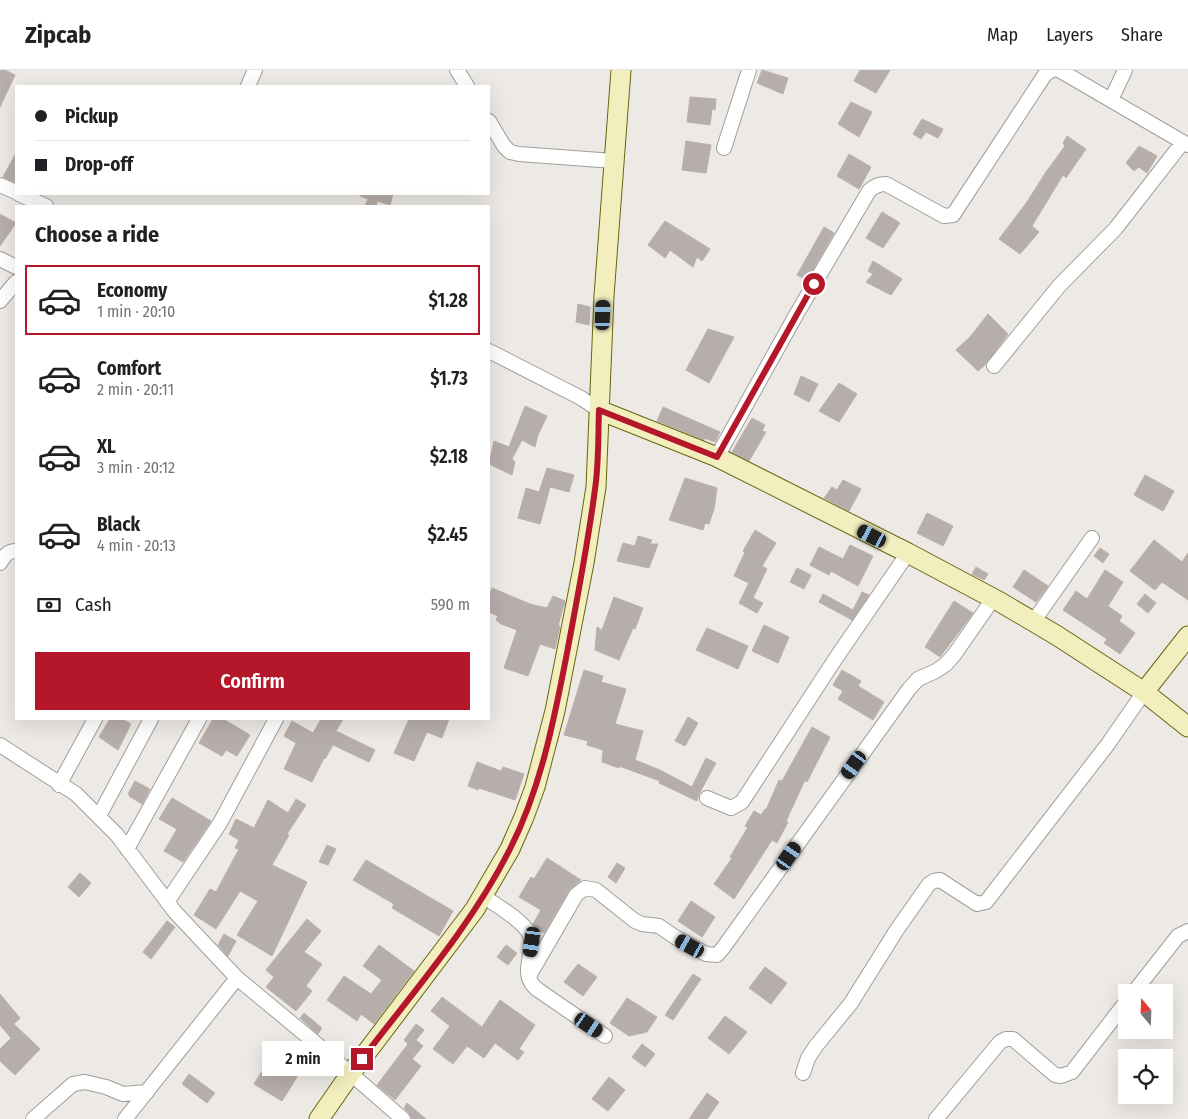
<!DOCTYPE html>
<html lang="en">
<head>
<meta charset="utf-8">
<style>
	body { margin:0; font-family:"Fira Sans Condensed",sans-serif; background:#f6f6f6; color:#202124; height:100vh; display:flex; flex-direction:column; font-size:19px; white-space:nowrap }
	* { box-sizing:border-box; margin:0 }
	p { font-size:16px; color:#757577 }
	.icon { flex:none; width:28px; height:28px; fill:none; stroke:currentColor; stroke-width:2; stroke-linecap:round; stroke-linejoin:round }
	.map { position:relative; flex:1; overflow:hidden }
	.panel { position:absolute; left:15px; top:135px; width:475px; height:515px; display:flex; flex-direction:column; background:#fff; border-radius:0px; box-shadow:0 5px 20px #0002 }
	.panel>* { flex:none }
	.guide { position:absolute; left:15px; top:15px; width:475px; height:110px; border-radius:0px; box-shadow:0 5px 20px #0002; display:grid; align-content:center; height:110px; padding:0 20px; background:#fff }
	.needle { width:32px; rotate:341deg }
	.buttons { position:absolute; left:1118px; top:914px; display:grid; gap:10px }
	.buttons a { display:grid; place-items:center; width:55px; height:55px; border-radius:0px; background:#fff; box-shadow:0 5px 20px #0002; font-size:25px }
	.end { position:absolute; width:22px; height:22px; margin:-11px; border:6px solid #b4172a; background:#fff; box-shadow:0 0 0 2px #fff }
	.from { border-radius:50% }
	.bubble { position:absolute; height:35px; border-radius:0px; background:#fff; box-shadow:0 5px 20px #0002; font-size:16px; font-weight:600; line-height:35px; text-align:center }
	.car { position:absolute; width:15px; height:30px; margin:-15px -8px; border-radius:6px; box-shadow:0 0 4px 1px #0007; background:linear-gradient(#222 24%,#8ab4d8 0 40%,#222 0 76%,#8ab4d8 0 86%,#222 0) }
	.guide b { display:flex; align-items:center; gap:18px; height:48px; font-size:19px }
	.guide b+b { border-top:1px solid #e0e0e0 }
	.guide i { width:12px; height:12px; background:#202124 }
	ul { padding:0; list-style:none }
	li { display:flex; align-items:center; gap:15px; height:70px; margin:0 10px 8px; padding:0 10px; border:2px solid transparent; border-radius:0px }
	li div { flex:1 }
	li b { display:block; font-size:19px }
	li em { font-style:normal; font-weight:600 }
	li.current { border-color:#b4172a }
	li>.icon { width:45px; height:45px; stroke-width:1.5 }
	h2 { padding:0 20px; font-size:22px; line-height:60px }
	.pay { display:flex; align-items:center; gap:12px; height:55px; padding:0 20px; font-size:19px }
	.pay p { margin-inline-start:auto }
	.button { display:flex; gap:10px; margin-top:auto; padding:10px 20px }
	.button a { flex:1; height:58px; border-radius:0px; background:#b4172a; color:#fff; font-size:20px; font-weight:600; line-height:58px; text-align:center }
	header { display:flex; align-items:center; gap:30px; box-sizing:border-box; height:70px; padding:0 25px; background:#fff; border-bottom:1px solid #e0e0e0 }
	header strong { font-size:24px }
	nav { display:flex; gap:28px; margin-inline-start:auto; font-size:18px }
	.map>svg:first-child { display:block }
</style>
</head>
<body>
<header>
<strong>Zipcab</strong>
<nav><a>Map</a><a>Layers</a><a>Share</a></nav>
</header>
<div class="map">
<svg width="1188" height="1049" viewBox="0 0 1188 1049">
	<rect width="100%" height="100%" fill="#ede9e4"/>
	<path fill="#b6aeaa" stroke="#bdafa8" d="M0,0H5L15,5L0,37Z
		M762,0L788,8L783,24L757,13Z
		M860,0H890L876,23L854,11Z
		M690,27L716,29L715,40L712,39L710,55L687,52Z
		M851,32L872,42L859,67L838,54Z
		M922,49L943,59L938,68L926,62L921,69L913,64Z
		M1067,66L1086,79L1066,108L1063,105L1032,156L1039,162L1020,184L999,169L1027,132L1046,102L1065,76L1063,73Z
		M686,71L711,75L706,103L682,100Z
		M1139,76L1157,86L1147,103L1139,97L1134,101L1126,93Z
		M16,83V113L3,107Z
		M849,84L871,97L859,119L837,106Z
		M360,124H393L390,135L377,131L376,136H365L368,129L360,126Z
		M882,142L900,153L883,178L866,168Z
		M0,144L16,153L0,176Z
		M665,151L710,179L702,191L697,187L693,197L670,180L665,188L648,175Z
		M824,157L834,163L807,210L797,205Z
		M873,191L902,209L891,225L866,212L873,204L868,201Z
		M578,234L590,237L589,255L576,252Z
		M988,244L1008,264L985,295L978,301L956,280L970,267Z
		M708,259L734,267L709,313L686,300Z
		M801,306L818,314L809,332L794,324Z
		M839,313L857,324L839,352L819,341Z
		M525,336L547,346L538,365L535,377L522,370L512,389L515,392L512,405L489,394L494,371L509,377Z
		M663,337L720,362L715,372L704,368V370L657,351Z
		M752,348L765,355L762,361L766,362L749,391L732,382Z
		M547,398L574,405L569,422L550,417L540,454L518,448L526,418L539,422Z
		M1145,405L1174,421L1163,441L1134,425Z
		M685,408L717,418L714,439L709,454L705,453L703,460L669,450Z
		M843,410L861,419L849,441L824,428L832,417L837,420Z
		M927,443L953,456L943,476L917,463Z
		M755,460L776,473L762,496L767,499L753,528L763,533L757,543L739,533L749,513L734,506L745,482L743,481Z
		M638,466L652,470L650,474H658L649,498L617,491L623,473L635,476Z
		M1154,470L1182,492L1188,483V530L1162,512L1155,520L1130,501Z
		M850,475L873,486L858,516L831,501L829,505L810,495L819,477L843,489Z
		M1100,478L1109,484L1103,493L1094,486Z
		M976,497L988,504L984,510L972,504Z
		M797,498L811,505L804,519L790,512Z
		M1024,500L1048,516L1036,532L1013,517Z
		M1105,500L1123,512L1108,536L1122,546L1119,551L1135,563L1120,584L1104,573L1107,569L1063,540L1076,521L1087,529Z
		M492,518L530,534L547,538L553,526L565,531L558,556H560L555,579L540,574L528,606L504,598L517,560L501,554L496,550L498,546L489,542V526Z
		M862,522L869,525L852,550L819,532L823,524L853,540Z
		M1145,524L1156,533L1148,543L1137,534Z
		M614,527L643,538L635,559L633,558L619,590L595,580L597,557L602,560Z
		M954,531L973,543L940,587L925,577Z
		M764,555L789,567L778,593L752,581Z
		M707,558L748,576L738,599L696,580Z
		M584,600L603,606L601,612L626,619L615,654L643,661L635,690L660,700L692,717L706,688L716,693L699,724L697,731L659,713L660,711L619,696V698L602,692L603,680L587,675L588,671L564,665Z
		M842,600L861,611L858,616L884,632L873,650L838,629L843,621L833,615Z
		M688,647L698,653L685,676L675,671Z
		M110,649H122L131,654L118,680L99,667Z
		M213,649H223L250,665L237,686L226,680L222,686L199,673Z
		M321,649H343L336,661L375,680L369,692L333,675L325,689L324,688L312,712L284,699L296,673L284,666L292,651L313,663Z
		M409,649H449L442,668L427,662L414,691L394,683Z
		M812,657L830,667L807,712L805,710L786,751L788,752L777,773L772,770L734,829L714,814L732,788L730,787L748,757L745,756L754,741L761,745L765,739L766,740L779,710L782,711Z
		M477,692L501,701L503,697L524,704L515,730L479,718L478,720L468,716Z
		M135,711L150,719L142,734L129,726L130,725L128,724Z
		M172,728L211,751L183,792L164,781L177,759L159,749Z
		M296,729L306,735L287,764L289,765L272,795L307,812L272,886L237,865L258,831L240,821L216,859L194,845L210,819L216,822L239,779L235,778L239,770L229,764L236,749L254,758L268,730L288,743Z
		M327,775L336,779L328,795L319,792Z
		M547,788L581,810L569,820L544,863L537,859L533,854L541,840L519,827L531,807L534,809Z
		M366,790L453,841L439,866L392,838L394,834L353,810Z
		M617,793L625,798L616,813L608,807Z
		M80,803L91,813L79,827L68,817Z
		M691,831L715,847L702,867L678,851Z
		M307,849L321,861L304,882L322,894L306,916L312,921L296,941L266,917L274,907L266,900Z
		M167,851L175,857L151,889L143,882Z
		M224,864L236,871L228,886L218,875Z
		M379,875L414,901L374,954L361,944L357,951L327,930L344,906L371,924L382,910L363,896Z
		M506,875L517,883L508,895L497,887Z
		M578,894L597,907L583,926L564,912Z
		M765,897L787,913L771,934L749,918Z
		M693,904L701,909L673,950L665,945Z
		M0,924L20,948L14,954L40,979L15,1005L0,991V979L11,968L0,955Z
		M442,927L482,957L500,930L535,955L519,979L524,982L518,990L495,973L484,988L467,976L453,994L433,979L450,956L431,941Z
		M627,928L657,947L647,962L629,966L610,953Z
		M304,943L322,958L318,964L300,948Z
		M725,946L747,962L729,984L708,968Z
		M416,954L424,960L416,970L423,976L412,989L421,996L395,1030L377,1015L408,974L404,970Z
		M642,974L655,984L645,997L632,987Z
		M269,990L297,1007L282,1031L254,1014Z
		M189,1004L215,1023L207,1033L182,1014Z
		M609,1007L625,1020L608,1041L592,1029Z
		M707,1023L719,1032L707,1049H689Z
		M407,1033L426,1049H412L409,1043L404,1038Z"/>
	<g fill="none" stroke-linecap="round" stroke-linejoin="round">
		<g stroke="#9e9e9e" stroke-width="16">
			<path id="street" d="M457,0L467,16
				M1059,0L1188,75
				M248,16L255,0
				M1111,30L1125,0
				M489,51L504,76L510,82L519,84L614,91
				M724,78L749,0
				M0,115L16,122
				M19,124L46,136
				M0,189L16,197
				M0,231L16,212
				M489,281L581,328L599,340
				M994,296L1059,216L1116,158L1183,72
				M717,387L796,245L869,121C874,116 879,114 886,114L944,146L953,145L1044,6L1048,2L1053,0
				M0,493C4,486 8,481 16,481
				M1033,552L1092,468
				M0,675L76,724L117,765L175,842L237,908L312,970L403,1049
				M59,715L95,649
				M707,728L731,738L742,732L836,588L908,483
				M99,746L151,649
				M127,779L199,649
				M483,826C496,835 522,850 529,863C537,879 521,899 532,914C534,917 538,920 541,922L605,966
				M167,832L220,753L276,649
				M529,906L576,825L585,818L596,820L635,851L642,854L659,856L675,867L706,884L717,885L723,878L909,619L918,609L936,601L946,594L954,585L993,529
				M1134,922L1178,866L1188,861
				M803,1003L808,988L816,976L851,933L896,861L929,814L934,811L940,810L977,834L986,832L1108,674L1144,622
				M33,1049L73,1014L85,1012L106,1017L123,1024L147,1022
				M125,1049L237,908
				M936,1049L1000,972L1006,969H1013L1055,1005L1061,1006L1072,1002L1126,932"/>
		</g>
		<g stroke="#676611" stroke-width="21">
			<path id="secondary" d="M599,340L717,387L908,483L1000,532L1056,565L1144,622L1188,657
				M1144,622L1188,566
				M319,1049L351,1003L475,839L510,779L524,747L535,717L555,641L584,493L596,417L604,226L621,0"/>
		</g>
		<use href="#street" stroke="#fff" stroke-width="14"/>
		<use href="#secondary" stroke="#f2eebe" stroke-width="19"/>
	</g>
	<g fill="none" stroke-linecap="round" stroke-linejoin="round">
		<path stroke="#b4172a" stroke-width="6" d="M362,989C414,921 472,855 510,779C541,718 554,650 567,583C577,529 588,474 595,419C599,393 598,366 599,340L717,387L814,214"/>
	</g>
</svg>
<div class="buttons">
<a><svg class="needle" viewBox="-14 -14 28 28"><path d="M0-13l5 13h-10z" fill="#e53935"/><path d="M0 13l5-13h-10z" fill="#757577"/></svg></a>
<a><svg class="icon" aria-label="locate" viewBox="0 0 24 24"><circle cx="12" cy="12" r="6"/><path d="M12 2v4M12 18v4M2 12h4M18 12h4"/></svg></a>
</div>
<i class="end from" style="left:814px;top:214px"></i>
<i class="end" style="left:362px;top:989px"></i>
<div class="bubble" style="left:262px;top:971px;width:82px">2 min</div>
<i class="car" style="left:603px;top:245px;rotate:2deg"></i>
<i class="car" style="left:872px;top:466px;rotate:297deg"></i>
<i class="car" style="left:854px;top:695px;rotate:216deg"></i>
<i class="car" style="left:789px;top:786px;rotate:35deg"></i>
<i class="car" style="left:532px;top:872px;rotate:188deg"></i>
<i class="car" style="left:690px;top:876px;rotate:299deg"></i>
<i class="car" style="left:589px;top:955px;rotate:124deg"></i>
<div class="guide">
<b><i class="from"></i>Pickup</b>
<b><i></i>Drop-off</b>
</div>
<section class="panel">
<h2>Choose a ride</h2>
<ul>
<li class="current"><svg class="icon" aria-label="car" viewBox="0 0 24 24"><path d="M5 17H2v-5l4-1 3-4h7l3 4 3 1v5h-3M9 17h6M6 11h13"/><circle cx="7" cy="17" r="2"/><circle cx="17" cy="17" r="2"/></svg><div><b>Economy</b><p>1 min · 20:10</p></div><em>$1.28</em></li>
<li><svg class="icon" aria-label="car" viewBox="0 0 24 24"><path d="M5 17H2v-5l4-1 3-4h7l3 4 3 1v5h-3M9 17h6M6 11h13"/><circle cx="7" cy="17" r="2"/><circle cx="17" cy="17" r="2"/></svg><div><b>Comfort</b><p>2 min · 20:11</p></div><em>$1.73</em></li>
<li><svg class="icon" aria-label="car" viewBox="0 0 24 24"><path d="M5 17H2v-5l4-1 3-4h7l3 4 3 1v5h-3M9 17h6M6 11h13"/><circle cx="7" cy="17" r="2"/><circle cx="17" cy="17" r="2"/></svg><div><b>XL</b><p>3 min · 20:12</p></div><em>$2.18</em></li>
<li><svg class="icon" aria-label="car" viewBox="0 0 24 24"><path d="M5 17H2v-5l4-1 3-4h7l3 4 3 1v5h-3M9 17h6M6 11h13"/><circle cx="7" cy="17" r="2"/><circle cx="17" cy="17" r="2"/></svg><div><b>Black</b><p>4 min · 20:13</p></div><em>$2.45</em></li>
</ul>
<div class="pay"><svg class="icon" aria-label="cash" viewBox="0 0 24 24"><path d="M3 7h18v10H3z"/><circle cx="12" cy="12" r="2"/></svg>Cash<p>590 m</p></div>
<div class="button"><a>Confirm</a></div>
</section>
</div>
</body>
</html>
